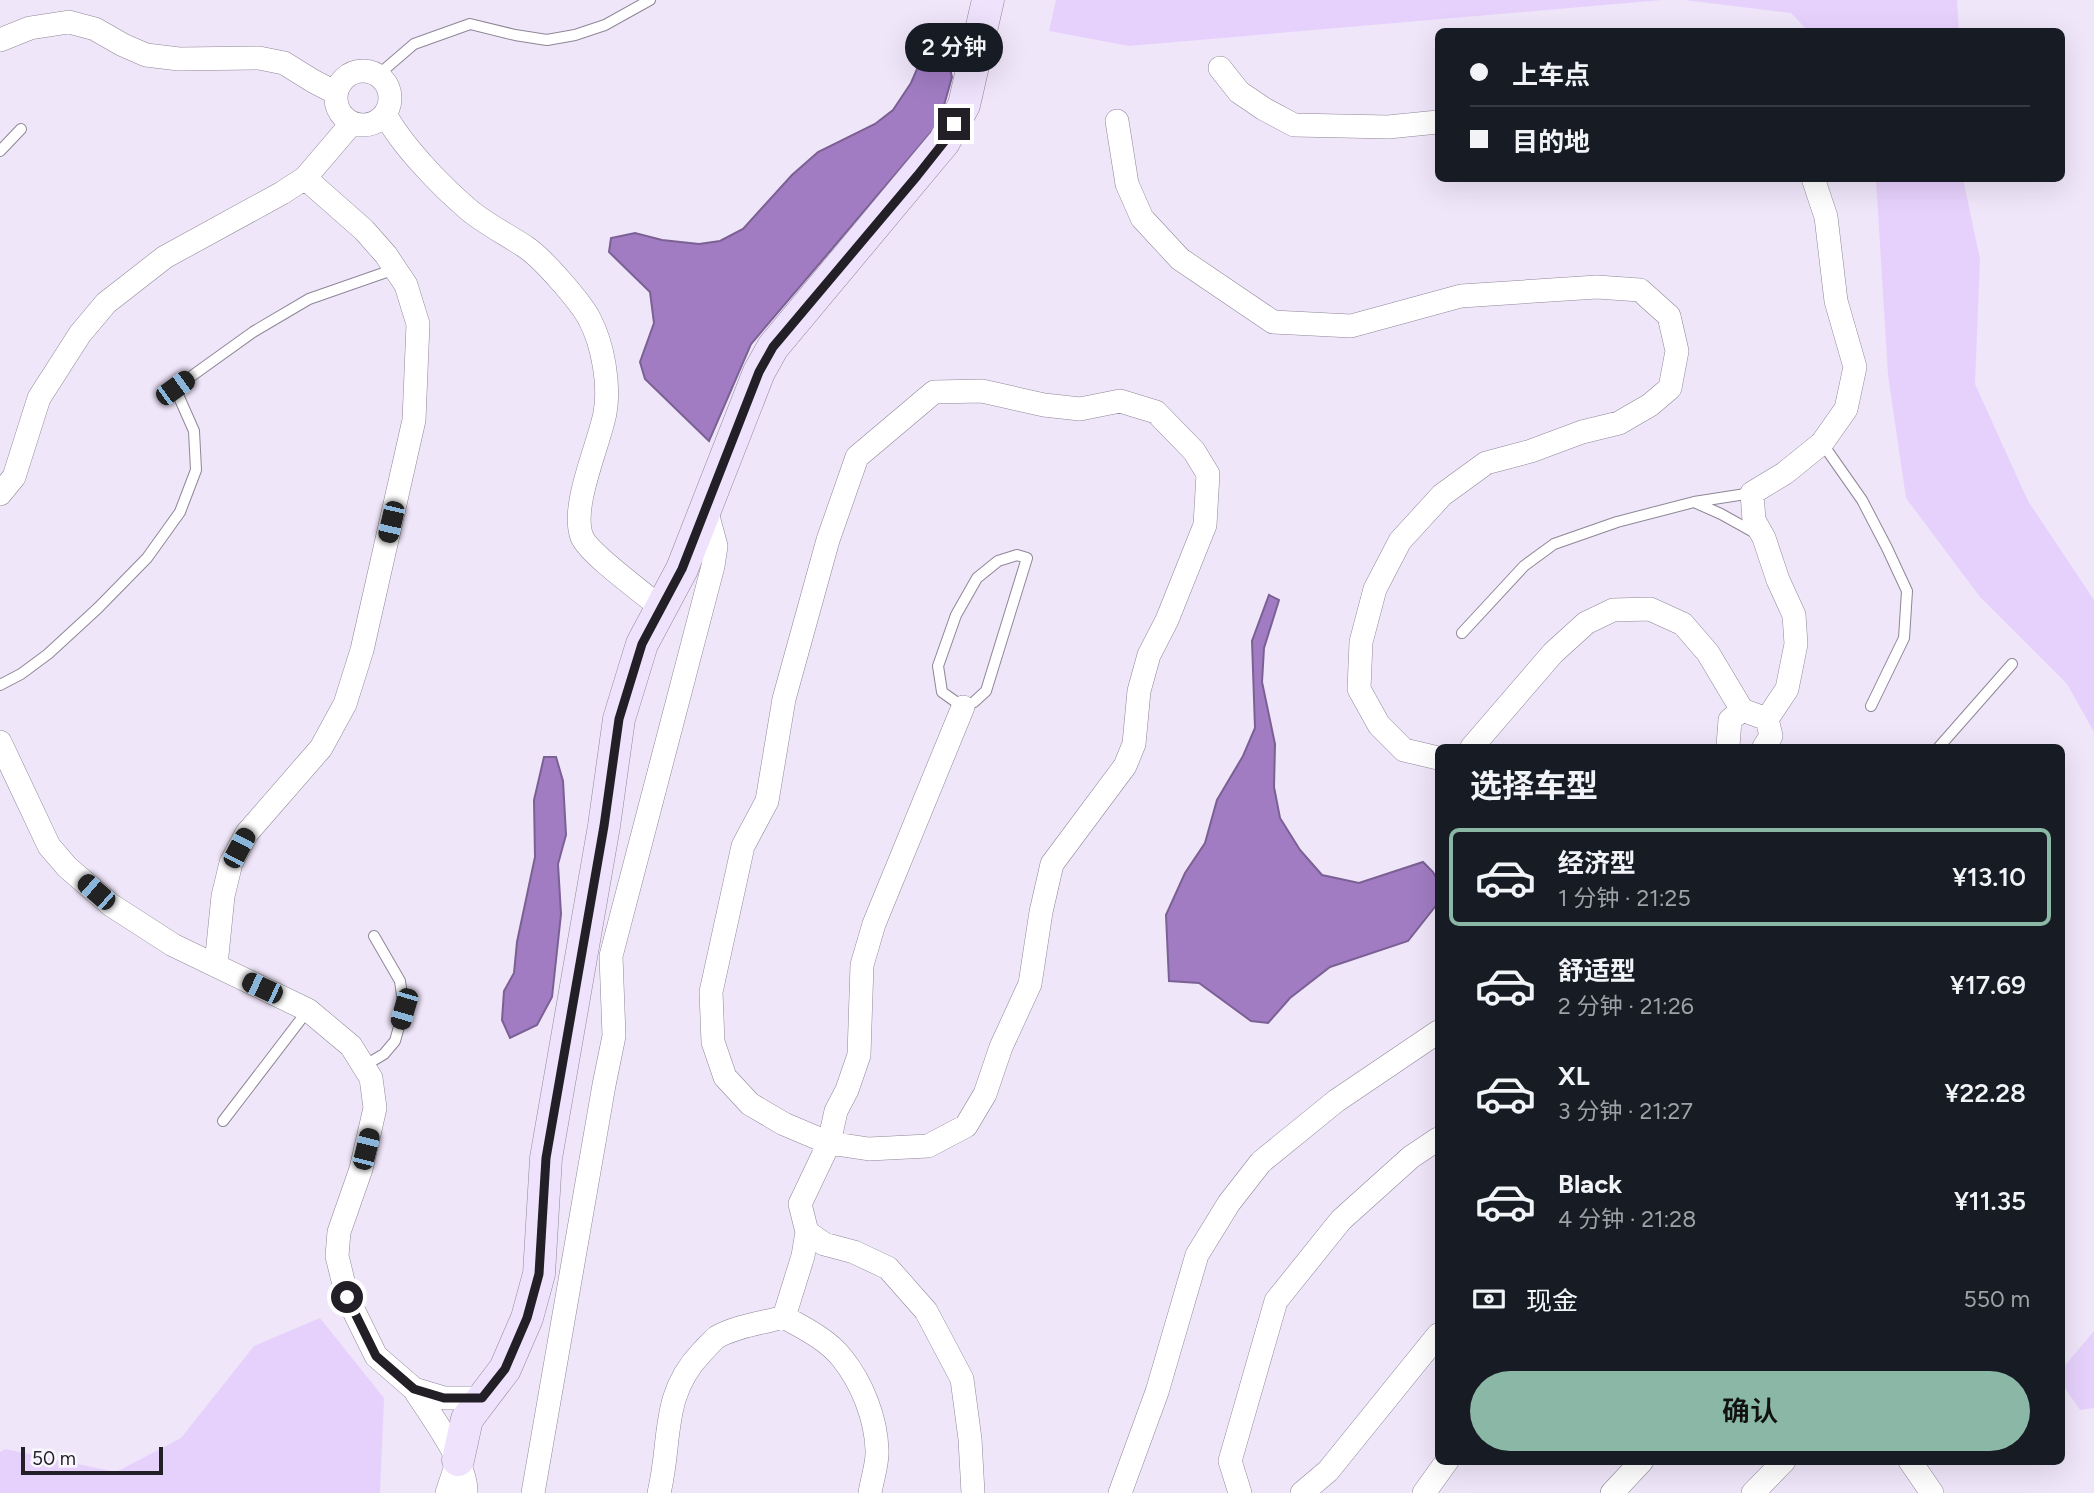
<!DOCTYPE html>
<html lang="zh">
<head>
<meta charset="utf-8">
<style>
	body { margin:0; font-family:Figtree,"Noto Sans SC",sans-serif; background:#242831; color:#f1f3f6; height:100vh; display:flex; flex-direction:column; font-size:26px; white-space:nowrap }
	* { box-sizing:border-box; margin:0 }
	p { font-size:23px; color:#9ea1a6 }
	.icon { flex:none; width:38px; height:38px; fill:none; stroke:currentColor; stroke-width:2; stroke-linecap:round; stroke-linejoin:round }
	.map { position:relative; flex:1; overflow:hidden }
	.side { position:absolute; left:1435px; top:744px; width:630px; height:721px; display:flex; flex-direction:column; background:#171b24; border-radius:10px; box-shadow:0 7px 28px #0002 }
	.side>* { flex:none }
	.banner { position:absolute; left:1435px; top:28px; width:630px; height:154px; border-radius:10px; box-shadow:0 7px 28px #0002; display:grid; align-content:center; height:154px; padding:0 35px; background:#171b24 }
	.scale { position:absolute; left:21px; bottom:18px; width:142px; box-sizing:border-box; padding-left:7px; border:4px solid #221f26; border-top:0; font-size:19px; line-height:24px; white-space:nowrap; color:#221f26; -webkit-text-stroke:5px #faf6fe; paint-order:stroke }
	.end { position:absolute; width:32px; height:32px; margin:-16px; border:9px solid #221f26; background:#fff; box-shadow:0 0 0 4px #fff }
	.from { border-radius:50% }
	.bubble { position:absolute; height:49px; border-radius:24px; background:#171b24; box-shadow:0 7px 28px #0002; font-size:23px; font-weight:600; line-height:49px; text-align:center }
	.car { position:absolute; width:21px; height:42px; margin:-21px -10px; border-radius:9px; box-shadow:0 0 5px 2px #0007; background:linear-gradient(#222 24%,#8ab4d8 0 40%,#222 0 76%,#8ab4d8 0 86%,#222 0) }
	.banner b { display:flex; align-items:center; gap:24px; height:66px; font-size:26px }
	.banner b+b { border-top:2px solid #363941 }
	.banner i { width:18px; height:18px; background:#f1f3f6 }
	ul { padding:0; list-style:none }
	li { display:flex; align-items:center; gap:21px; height:98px; margin:0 14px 10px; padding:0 21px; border:4px solid transparent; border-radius:10px }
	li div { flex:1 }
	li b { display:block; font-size:26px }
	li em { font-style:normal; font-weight:600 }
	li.selected { border-color:#8bb8a6 }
	li>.icon { width:63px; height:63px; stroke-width:1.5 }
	h2 { padding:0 35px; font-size:32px; line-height:84px }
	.pay { display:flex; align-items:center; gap:18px; height:77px; padding:0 35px; font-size:26px }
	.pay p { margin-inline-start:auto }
	.action { display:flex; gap:14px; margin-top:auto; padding:14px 35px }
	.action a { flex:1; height:80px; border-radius:42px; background:#8bb8a6; color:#111; font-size:28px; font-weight:600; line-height:80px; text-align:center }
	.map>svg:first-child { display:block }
</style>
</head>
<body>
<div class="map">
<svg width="2094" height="1493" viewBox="0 0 2094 1493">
	<rect width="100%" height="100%" fill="#f0e6fa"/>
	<path fill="#e6d1fc" d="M1056,0H1662L1129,46L1049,31Z
		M1685,0H1957L1959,31H1808L1791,13Z
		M1876,179H1963L1980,259L1975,384L2028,501L2094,600V732L2067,684L1980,597L1906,498L1888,375Z
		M320,1318L384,1398L380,1493H0V1452L5,1449L116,1472L181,1438L254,1346Z
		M2094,1331V1408L2080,1410L2062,1384V1369Z"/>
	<path fill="#a17cc3" stroke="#7b6094" stroke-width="2" d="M931,53L948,60L952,77L939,123L751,344L709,441L645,379L640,362L654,323L650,292L609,252L611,238L635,233L662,240L699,244L720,241L743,229L792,175L818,152L875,124L893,110L911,83L920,62Z
		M1269,595L1279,600L1264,648L1262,682L1275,744L1274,787L1280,818L1300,850L1322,875L1359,883L1423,862L1433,872L1438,881V903L1408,941L1330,967L1290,998L1268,1023L1251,1021L1199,983L1169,981L1166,915L1185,873L1205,843L1217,800L1243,756L1255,728L1252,641Z
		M544,757H556L563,781L566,835L558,864L561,914L552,997L537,1025L510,1038L502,1020L504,991L514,973L517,942L535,857L534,800Z"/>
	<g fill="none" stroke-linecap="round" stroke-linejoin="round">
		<g stroke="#8f8697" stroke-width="12">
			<path id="lane" d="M378,75L414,44L470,24L515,35L547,40L575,35L605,25L650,0
				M0,151L21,129
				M1822,443L1862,500L1887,548L1907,591L1904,638L1871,706
				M1694,502L1721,514L1757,534
				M1017,555L1027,558L986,691L974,702L963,707L942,692L938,666L956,615L977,578L998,561Z
				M1462,633L1524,566L1554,544L1617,522L1694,502L1752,493
				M0,685L21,674L48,654L98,608L147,558L180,512L196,470L194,431L175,388L253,332L309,299L395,269
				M1939,747L2012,664
				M364,1066L384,1054L395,1041L404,1009L400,981L374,936
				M223,1121L308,1010"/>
		</g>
		<g stroke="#8f8697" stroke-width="24">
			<path id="street" d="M0,40L30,28L69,22L95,29L123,45L146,55L179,59L259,58L284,63L313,81L336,93
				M1220,68L1239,92L1264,109L1294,125L1388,127L1438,122
				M336 98a27 27 0 1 1 54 0a27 27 0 1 1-54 0Z
				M385,114C402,146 441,186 469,210C487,225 508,235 527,248C543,259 581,302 590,320C603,345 610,385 605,413C599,445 570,507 582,537C589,554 645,594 661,608
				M1117,121L1127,184L1142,218L1180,259L1273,322L1351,326L1461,296L1597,287L1640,290L1669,316L1677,351L1670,388L1650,405L1619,423L1582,432L1531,451L1486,463L1442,495L1400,541L1375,589L1361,642L1359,689L1379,725L1404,750L1438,758
				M982,391L1044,405L1080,409L1120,401L1156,412L1194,451L1208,474L1205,525L1167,620L1149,655L1139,691L1134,744L1125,766L1052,864L1041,912L1030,984L1001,1047L985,1094L966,1126L928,1146L869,1149L829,1143L784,1124L750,1104L725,1077L713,1042L711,992L743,846L767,801L784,699L828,540L857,457L934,392Z
				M0,494L14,477L39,398L80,334L106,303L165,257L282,193L305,178L352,123
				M963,707L874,924L862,965L859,1055L847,1090L836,1111L829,1143L800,1204L807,1232L824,1244L854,1252L888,1268L926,1311L962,1379L970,1439L973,1493
				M0,742L49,846L67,867L111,905L173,945L308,1010L351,1046L371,1078L375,1108L361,1169L339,1232L337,1256L347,1297L376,1356L414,1389L444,1398H482
				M1728,746L1730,720L1742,710
				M1472,747L1553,653L1586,623L1613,610L1650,609L1683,624L1708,653L1742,710L1767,719
				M1764,747L1771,736L1767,719L1787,689L1796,644L1794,615L1778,580L1764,538L1754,520L1752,493L1785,473L1822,443L1846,409L1855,367L1836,301L1826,217L1813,178
				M216,965L223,896L231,863L247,833L321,748L345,704L362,650L414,420L418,324L406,285L386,255L364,230L305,178
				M784,1317L803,1256L807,1232
				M414,1389C431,1416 467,1462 466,1493
				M1910,1461L1932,1493
				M447,1493L458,1460
				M533,1493L604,1085L614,1036L611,956L713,566L716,546L706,509
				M659,1493C672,1440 660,1396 702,1352C707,1347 712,1341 717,1337C737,1326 762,1323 784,1317C804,1328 828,1340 842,1358C862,1383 876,1418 877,1450C878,1463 872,1479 870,1493
				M1120,1493L1157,1392L1197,1255L1229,1203L1261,1162L1336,1101L1438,1032
				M1240,1493L1230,1461L1276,1301L1341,1220L1411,1157L1438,1139
				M1302,1493L1328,1471L1438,1335
				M1424,1493L1447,1461
				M1612,1493L1642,1461
				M1753,1493L1784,1461"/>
		</g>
		<g stroke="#8f8697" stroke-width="33">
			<path id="secondary" d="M458,1460L467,1419L505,1369L527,1318L539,1274L546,1158L604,826L619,719L642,644L682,569L759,372L773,347L944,142L964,105L988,0"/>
		</g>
		<use href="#lane" stroke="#fff" stroke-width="10"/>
		<use href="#street" stroke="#fff" stroke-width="23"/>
		<use href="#secondary" stroke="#efe2fc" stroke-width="32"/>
	</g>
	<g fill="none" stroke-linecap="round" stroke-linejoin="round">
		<path stroke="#221f26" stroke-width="9" d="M347,1297L376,1356L414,1389L444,1398H482L505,1369L527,1318L539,1274L546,1158L604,826L619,719L642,644L682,569L759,372L773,347L917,176L944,142L954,124"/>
	</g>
</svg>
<div class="scale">50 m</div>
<i class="end from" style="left:347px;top:1297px"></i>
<i class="end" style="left:954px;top:124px"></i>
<div class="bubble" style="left:905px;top:23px;width:98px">2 分钟</div>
<i class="car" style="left:175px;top:388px;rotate:54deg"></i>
<i class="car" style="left:391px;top:522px;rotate:193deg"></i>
<i class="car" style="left:239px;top:848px;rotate:28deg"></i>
<i class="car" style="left:96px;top:892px;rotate:311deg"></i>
<i class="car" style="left:262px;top:988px;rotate:295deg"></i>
<i class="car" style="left:404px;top:1009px;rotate:196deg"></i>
<i class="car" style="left:366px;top:1149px;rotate:14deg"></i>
<div class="banner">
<b><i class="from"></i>上车点</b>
<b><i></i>目的地</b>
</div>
<section class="side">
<h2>选择车型</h2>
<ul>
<li class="selected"><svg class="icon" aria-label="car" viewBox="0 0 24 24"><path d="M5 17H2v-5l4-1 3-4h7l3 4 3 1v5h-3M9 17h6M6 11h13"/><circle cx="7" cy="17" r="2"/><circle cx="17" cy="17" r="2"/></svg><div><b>经济型</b><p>1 分钟 · 21:25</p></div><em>¥13.10</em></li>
<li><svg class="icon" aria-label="car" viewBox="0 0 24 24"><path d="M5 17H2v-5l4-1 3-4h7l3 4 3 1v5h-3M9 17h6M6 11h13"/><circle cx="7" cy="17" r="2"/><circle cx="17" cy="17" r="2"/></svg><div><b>舒适型</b><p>2 分钟 · 21:26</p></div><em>¥17.69</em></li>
<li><svg class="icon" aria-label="car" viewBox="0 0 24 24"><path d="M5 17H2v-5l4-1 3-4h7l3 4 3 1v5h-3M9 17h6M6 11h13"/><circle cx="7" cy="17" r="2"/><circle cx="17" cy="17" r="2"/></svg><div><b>XL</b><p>3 分钟 · 21:27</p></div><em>¥22.28</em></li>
<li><svg class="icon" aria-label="car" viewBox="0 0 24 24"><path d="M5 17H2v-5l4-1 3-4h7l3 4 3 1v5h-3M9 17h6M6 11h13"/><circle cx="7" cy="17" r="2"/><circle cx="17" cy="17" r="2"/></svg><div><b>Black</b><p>4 分钟 · 21:28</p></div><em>¥11.35</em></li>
</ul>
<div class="pay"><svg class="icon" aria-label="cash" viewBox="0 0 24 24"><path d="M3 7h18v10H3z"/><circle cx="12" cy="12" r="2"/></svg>现金<p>550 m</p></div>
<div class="action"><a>确认</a></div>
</section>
</div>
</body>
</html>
